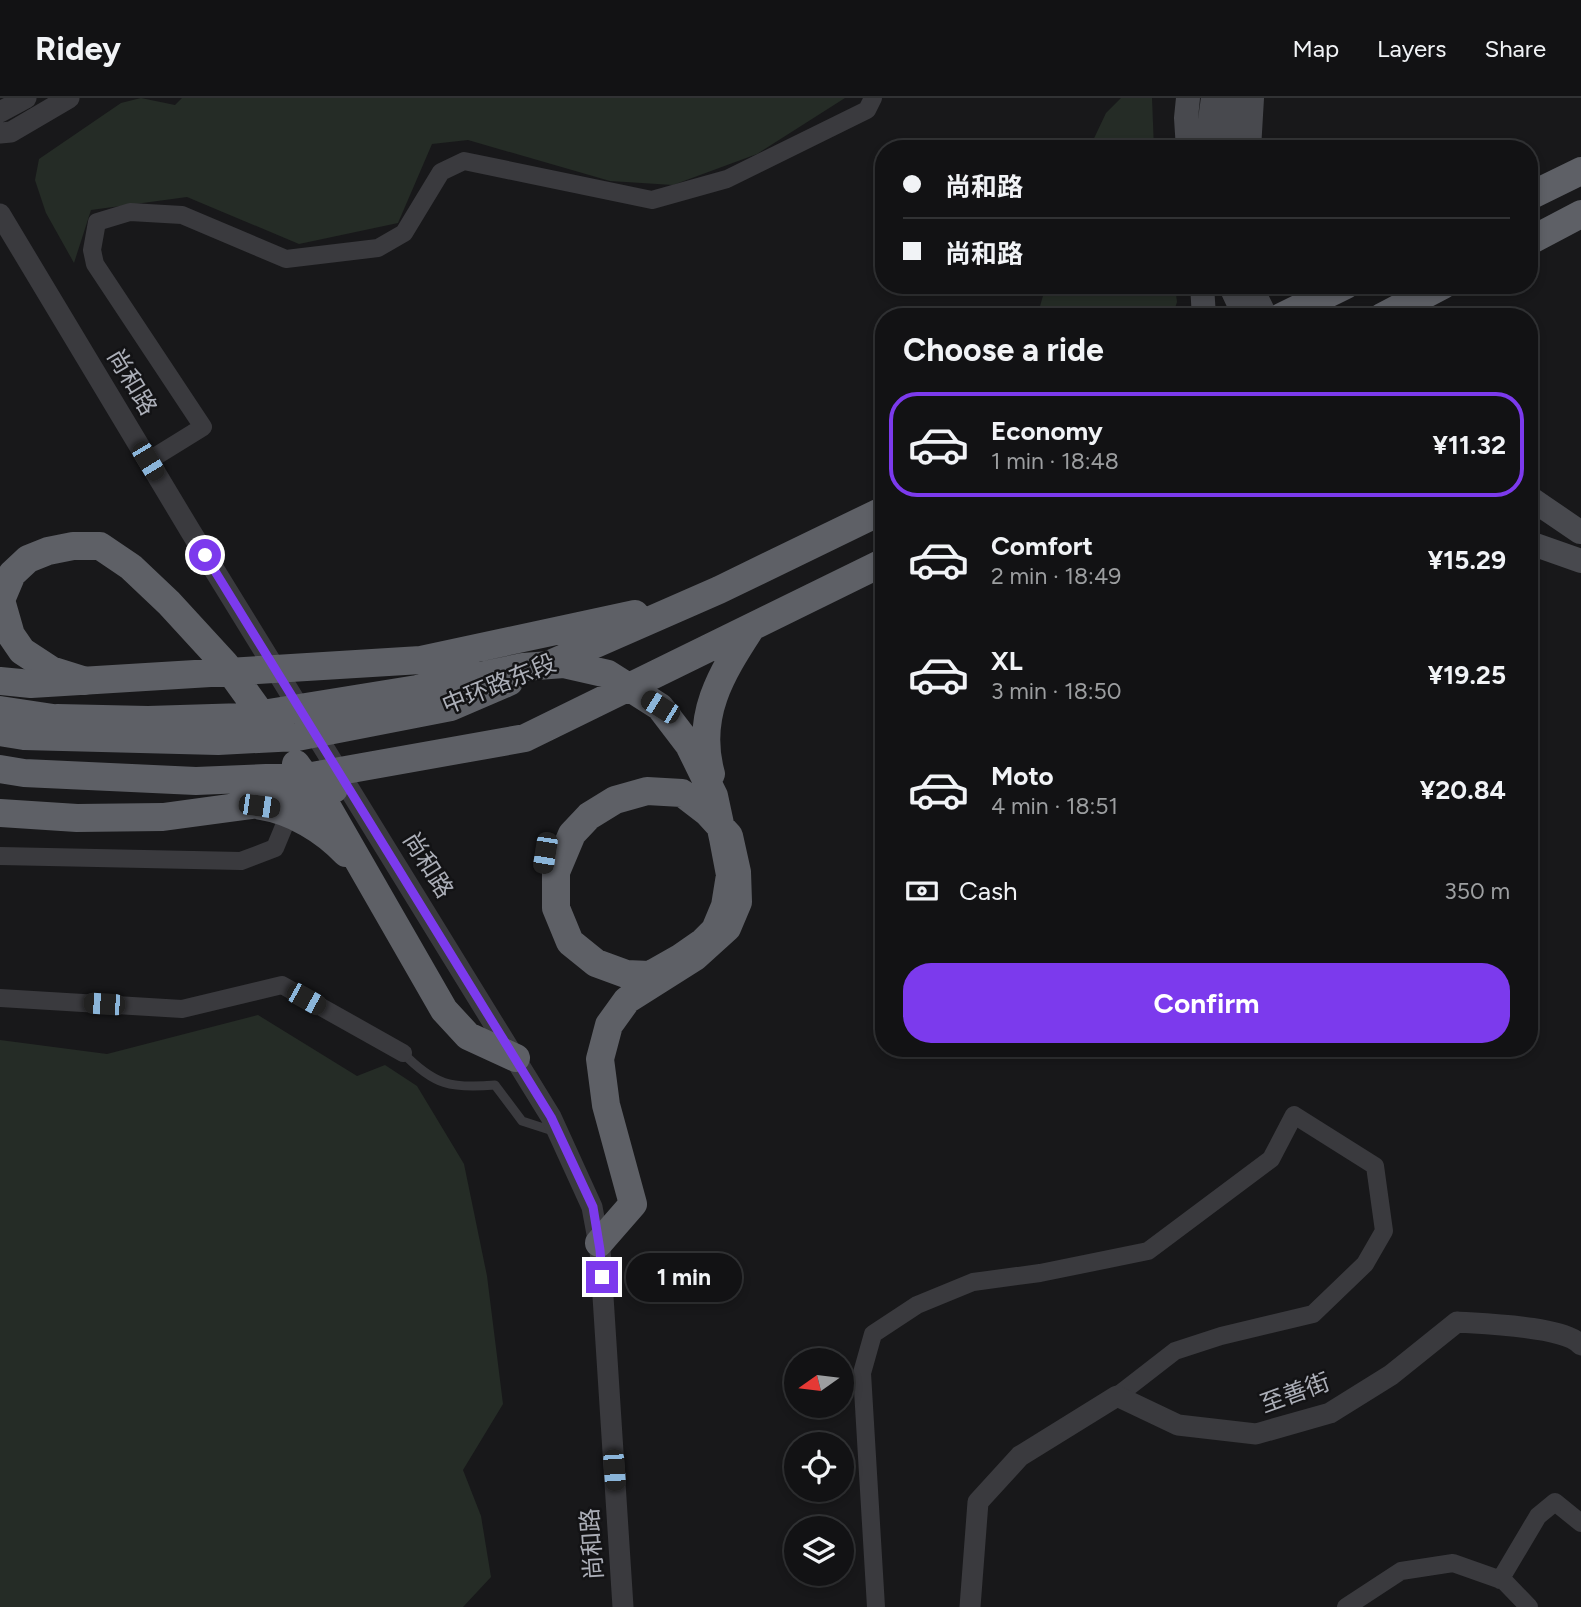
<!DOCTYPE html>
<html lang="en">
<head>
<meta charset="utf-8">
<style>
	body { margin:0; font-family:Figtree,"Noto Sans SC",sans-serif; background:#1b1b1d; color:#f1f3f6; height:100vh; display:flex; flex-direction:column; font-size:26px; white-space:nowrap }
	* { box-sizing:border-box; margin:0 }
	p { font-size:23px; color:#9c9ea0 }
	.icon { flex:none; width:38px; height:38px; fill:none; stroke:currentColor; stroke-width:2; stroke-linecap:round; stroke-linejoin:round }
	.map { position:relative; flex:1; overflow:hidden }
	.panel { position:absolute; left:875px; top:210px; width:663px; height:749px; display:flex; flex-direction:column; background:#121214; border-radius:28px; box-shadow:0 4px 10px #0003,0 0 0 2px #313234 }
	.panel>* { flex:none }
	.guide { position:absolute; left:875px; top:42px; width:663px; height:154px; border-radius:28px; box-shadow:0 4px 10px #0003,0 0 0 2px #313234; display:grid; align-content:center; height:154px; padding:0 28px; background:#121214 }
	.needle { width:46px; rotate:256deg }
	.controls { position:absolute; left:784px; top:1250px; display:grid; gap:14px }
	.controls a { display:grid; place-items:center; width:70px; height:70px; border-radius:50%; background:#121214; box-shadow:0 4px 10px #0003,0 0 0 2px #313234; font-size:35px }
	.end { position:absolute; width:32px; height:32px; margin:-16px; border:9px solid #7c3aed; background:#fff; box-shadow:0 0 0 4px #fff }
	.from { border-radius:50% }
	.bubble { position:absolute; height:49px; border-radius:24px; background:#121214; box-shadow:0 4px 10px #0003,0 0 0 2px #313234; font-size:23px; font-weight:700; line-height:49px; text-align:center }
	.car { position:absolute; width:21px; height:42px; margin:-21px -10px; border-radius:9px; box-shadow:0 0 5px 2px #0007; background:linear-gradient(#222 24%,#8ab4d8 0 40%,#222 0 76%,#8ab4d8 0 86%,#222 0) }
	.guide b { display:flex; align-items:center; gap:24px; height:66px; font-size:26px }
	.guide b+b { border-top:2px solid #313234 }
	.guide i { width:18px; height:18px; background:#f1f3f6 }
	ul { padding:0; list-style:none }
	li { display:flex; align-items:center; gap:21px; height:105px; margin:0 14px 10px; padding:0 14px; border:4px solid transparent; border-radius:28px }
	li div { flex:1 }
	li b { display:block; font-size:26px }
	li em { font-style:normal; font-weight:700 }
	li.active { border-color:#7c3aed }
	li>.icon { width:63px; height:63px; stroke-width:1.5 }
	h2 { padding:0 28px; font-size:32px; line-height:84px }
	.pay { display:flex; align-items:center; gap:18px; height:77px; padding:0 28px; font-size:26px }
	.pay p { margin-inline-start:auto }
	.action { display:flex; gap:14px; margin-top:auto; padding:14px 28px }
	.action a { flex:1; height:80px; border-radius:28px; background:#7c3aed; color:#fff; font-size:28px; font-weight:700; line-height:80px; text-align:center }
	header { display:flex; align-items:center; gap:42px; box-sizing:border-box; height:98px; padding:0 35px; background:#121214; border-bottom:2px solid #313234 }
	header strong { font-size:33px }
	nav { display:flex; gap:38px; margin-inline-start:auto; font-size:24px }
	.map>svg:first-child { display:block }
</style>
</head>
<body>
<header>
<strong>Ridey</strong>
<nav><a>Map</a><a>Layers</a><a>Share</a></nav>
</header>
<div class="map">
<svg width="1581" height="1509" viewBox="0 0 1581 1509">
	<rect width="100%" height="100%" fill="#18181a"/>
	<path fill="#252c26" d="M141,0L175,7L182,0H845L757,56L673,87L610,83L468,42L432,46L398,125L299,146L187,99L91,112L74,165L46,115L35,82L39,61L121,5Z
		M1121,0H1152L1154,51H1089L1106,15Z
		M1046,187H1175L1177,204L1172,219H1037Z
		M258,917L357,978L385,967L417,988L464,1066L487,1178L503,1306L463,1372L481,1418L491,1479L463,1509H0V942L107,956Z"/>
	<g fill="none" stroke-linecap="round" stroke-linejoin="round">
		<path stroke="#3a3a3e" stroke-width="9" d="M403,955C434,987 451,991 495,987L522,1023L556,1034"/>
		<path stroke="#3a3a3e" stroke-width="18" d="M148,363L203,329L95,166L92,152L97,124L130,114L182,117L286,161L378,150L404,135L441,74L464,63L652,102L727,81L867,12L873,0
			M0,758L241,763L275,750L292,709
			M0,900L182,911L282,887L403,955
			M1500,1482L1538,1418L1555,1404L1581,1425
			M876,1509L862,1275L873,1236L917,1207L973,1184L1040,1175L1148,1153L1271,1061L1294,1017L1375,1068L1384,1133L1365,1166L1313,1216L1221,1238L1175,1253L1117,1298
			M1346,1509L1401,1473L1453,1465L1504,1483L1529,1509"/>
		<path stroke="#3a3a3e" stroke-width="21" d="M0,14L26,0
			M0,35L11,34L69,0
			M0,116L191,434L551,1019L592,1109L600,1152L623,1509
			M970,1509L978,1404L1020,1358L1117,1298L1178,1327L1256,1336L1330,1315L1391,1277L1457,1224C1484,1226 1564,1228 1581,1247"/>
		<path stroke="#48494e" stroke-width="24" d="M1188,0L1186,20L1188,51
			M1206,51L1213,0
			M1230,51L1229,37L1235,0
			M1249,51L1252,0
			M1202,187L1204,219
			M1230,187L1245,219
			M1250,187L1266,219
			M1530,400L1580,434
			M1530,445L1581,463"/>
		<path stroke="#5e6066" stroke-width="28" d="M1530,98L1581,73
			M1530,143L1581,116
			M1281,219L1346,187
			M1382,219L1443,187
			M550,566L719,492L884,412
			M0,583L31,586L421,562L635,516
			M86,583L51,572L22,553L11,537L1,502L12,476L28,461L48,453L73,448H100L131,469L169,505L225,566L271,630
			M0,612L73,623
			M57,620L148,622L245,619L417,591L523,569L564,566L608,576L660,609L689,647L714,698L723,740L730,777L725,808L715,832L703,844L680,860L650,877L626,876L596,865L570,844L556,810V774L572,736L589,718L615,702L647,693L682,695L708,715L729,738L737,774L738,804L727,830L695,859L627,902L609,927L600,961L606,1007L633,1106L599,1145
			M0,634L24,638L218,643L297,639L451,609L509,584
			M296,666L328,710L444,912L468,938L516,960
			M0,671L24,675L196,683L312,678L525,640L884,464
			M711,676C695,618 721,576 751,530
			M261,708C293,713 324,732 346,755
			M0,715L77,720L163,719L280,703L334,691"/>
	</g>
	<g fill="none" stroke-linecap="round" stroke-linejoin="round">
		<path stroke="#7c3aed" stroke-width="9" d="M205,457L551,1019L593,1109L600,1152L602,1179"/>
	</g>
	<g text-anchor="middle" stroke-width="5" stroke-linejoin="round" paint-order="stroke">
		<g font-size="24" fill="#acafb8" stroke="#131315">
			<text transform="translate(132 284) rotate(59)" y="8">尚和路</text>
			<text transform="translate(499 586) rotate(-22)" y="8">中环路东段</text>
			<text transform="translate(428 767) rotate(58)" y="8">尚和路</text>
			<text transform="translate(1295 1295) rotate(-20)" y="8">至善街</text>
			<text transform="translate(592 1446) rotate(-94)" y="8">尚和路</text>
		</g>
	</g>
</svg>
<div class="controls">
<a><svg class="needle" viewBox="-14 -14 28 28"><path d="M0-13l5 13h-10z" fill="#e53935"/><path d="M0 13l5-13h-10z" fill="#9c9ea0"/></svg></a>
<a><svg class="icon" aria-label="locate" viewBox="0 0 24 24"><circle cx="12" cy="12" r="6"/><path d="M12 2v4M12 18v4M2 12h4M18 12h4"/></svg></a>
<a><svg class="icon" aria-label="layers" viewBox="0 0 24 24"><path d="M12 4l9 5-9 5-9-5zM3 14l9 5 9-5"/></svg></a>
</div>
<i class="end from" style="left:205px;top:457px"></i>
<i class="end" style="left:602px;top:1179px"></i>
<div class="bubble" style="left:626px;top:1155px;width:116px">1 min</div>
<i class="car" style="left:148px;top:363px;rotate:149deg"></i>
<i class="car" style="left:660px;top:609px;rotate:302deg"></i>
<i class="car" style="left:259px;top:708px;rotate:98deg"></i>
<i class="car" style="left:545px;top:755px;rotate:189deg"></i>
<i class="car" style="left:306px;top:901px;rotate:119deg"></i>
<i class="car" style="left:104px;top:906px;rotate:274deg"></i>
<i class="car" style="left:614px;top:1372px;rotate:176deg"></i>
<div class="guide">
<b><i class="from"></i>尚和路</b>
<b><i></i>尚和路</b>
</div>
<section class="panel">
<h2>Choose a ride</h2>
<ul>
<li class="active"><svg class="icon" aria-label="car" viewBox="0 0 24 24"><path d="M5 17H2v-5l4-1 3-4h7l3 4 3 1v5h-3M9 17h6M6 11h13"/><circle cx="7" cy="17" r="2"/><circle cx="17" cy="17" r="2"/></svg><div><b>Economy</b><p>1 min · 18:48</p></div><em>¥11.32</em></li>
<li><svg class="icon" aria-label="car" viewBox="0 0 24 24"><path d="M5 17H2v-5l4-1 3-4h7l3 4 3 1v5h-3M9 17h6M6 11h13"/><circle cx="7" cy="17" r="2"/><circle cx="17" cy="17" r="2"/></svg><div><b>Comfort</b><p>2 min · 18:49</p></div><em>¥15.29</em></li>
<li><svg class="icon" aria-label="car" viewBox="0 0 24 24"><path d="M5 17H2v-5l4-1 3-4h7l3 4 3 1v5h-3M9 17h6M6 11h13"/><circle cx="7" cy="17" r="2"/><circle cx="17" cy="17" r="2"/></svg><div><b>XL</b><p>3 min · 18:50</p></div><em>¥19.25</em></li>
<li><svg class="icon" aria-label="car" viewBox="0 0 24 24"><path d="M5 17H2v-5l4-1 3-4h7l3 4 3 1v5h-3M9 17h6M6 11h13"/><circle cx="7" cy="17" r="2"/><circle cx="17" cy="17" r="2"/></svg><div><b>Moto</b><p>4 min · 18:51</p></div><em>¥20.84</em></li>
</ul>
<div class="pay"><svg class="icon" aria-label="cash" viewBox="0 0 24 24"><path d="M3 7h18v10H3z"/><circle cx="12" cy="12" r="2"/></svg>Cash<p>350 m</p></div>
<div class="action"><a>Confirm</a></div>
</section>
</div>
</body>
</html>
